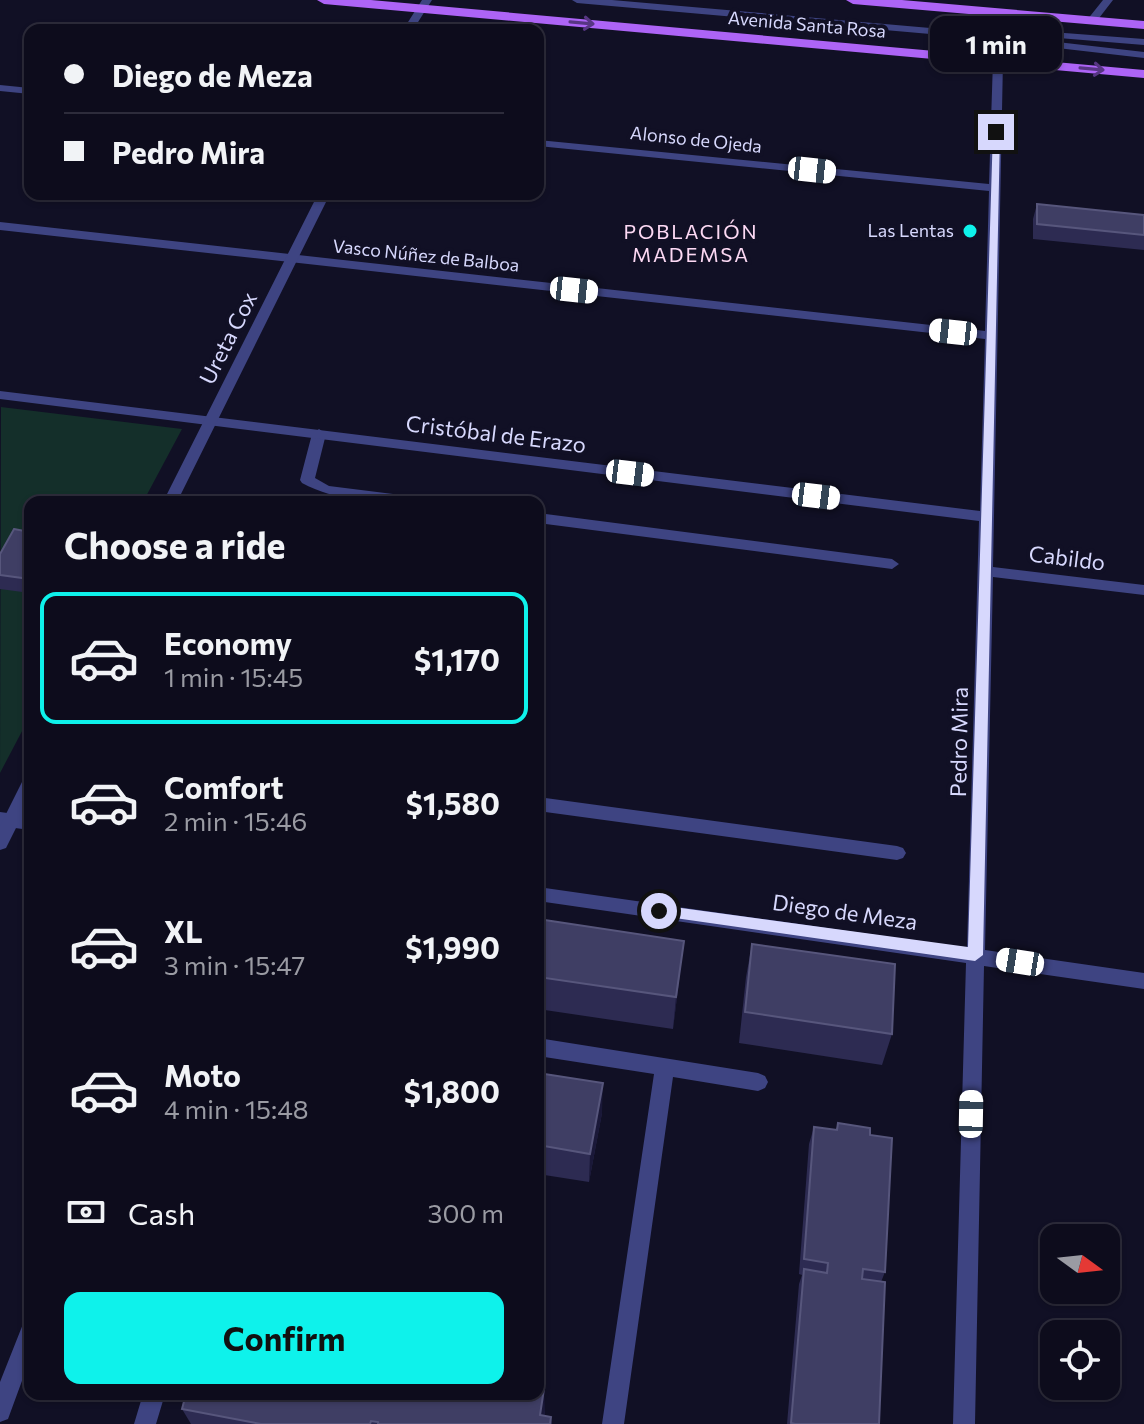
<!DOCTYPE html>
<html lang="en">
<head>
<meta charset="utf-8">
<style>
	body { margin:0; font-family:Commissioner,sans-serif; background:#161525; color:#f1f3f6; height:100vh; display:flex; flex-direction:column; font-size:30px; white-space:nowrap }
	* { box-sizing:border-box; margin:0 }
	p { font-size:26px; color:#9a9ba3 }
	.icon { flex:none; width:44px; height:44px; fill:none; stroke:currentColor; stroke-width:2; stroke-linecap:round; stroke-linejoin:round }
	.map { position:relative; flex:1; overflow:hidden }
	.sheet { position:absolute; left:24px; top:496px; width:520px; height:904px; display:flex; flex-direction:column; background:#0d0c1c; border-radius:16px; box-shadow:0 2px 6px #0004,0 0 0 2px #2d2c3b }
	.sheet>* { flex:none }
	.hud { position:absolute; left:24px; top:24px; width:520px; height:176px; border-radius:16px; box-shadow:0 2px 6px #0004,0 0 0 2px #2d2c3b; display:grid; align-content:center; height:176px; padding:0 40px; background:#0d0c1c }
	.needle { width:52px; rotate:105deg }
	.buttons { position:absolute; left:1040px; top:1224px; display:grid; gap:16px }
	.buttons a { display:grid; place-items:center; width:80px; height:80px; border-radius:16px; background:#0d0c1c; box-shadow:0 2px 6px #0004,0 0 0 2px #2d2c3b; font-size:40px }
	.end { position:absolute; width:36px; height:36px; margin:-18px; border:10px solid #d7d8fd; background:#111; box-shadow:0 0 0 4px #111 }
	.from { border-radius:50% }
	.bubble { position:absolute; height:56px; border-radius:16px; background:#0d0c1c; box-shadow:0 2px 6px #0004,0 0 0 2px #2d2c3b; font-size:26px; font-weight:700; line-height:56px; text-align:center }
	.car { position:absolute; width:24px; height:48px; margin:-24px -12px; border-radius:10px; box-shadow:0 0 6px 2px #0007; background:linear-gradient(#fff 24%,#345 0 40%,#fff 0 76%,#345 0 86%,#fff 0) }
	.hud b { display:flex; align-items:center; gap:28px; height:76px; font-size:30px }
	.hud b+b { border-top:2px solid #2d2c3b }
	.hud i { width:20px; height:20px; background:#f1f3f6 }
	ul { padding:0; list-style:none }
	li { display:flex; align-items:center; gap:24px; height:132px; margin:0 16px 12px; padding:0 24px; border:4px solid transparent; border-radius:16px }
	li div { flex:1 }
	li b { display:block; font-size:30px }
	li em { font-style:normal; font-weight:700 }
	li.current { border-color:#0ef2eb }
	li>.icon { width:72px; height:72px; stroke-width:1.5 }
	h2 { padding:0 40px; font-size:36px; line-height:96px }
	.pay { display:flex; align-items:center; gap:20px; height:88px; padding:0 40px; font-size:30px }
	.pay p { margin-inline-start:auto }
	.primary-button { display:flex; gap:16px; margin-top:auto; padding:16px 40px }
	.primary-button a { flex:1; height:92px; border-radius:16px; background:#0ef2eb; color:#111; font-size:32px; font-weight:700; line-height:92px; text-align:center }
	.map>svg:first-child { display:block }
</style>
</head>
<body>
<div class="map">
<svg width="1144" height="1424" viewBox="0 0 1144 1424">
	<rect width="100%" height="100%" fill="#111025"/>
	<path fill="#142f2a" d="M1,407L182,429L143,502H30V716L0,773Z"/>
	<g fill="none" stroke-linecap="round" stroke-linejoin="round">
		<path fill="#3e4482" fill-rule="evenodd" d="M572,0H612L953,30L1144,52V58L953,36L577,3Z
			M1038,31L1144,39V45L1034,36V32Z
			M319,429L326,434L315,478L329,486L417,497L424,502C383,502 339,503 302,483L300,480L312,434Z
			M538,513L892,559L899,564L892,569L538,523Z
			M538,797L897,846L903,848L906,853L903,858L897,860L538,811Z
			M538,1038L758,1073L765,1076L768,1082L765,1088L758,1091L673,1077L624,1424H602L654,1074L538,1056Z
			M30,1320V1359L8,1419L0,1422V1382L23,1324Z
			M143,1394H165L156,1424H134Z"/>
		<path fill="#3e4482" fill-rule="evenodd" d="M1103,0H1113L1096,22H1088L1087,20Z
			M998,57L1003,60L993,567L1144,585V595L993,577L985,950L1144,973V989L984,966L975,1424H953L966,963L538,901V887L967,948L979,521L0,399V391L980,511L985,339L0,230V222L985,331L989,191L538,146V140L989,184L993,60Z
			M0,85L30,88V94L0,91Z
			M0,812L30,816V830L0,826Z"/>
		<path fill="#3e4482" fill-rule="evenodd" d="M422,0H432L413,30H403Z
			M318,194H330L177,502H163Z
			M30,776V800L6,848L0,850V826L24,778Z"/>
		<path fill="#ad64f6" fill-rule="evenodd" d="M317,0H371L1144,70V78L324,4Z
			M846,0H902L1144,21V29L853,4Z"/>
	</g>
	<path fill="#2d2b52" d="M1037,204L1144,215V250L1033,239V219Z
		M30,532V593L0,589V554Z
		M538,919L680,973L673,1029L538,1009Z
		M752,944L892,1034L882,1065L739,1043L746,977Z
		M538,1073L602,1113L589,1182L538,1174Z
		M838,1123L870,1135L885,1272L881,1282L879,1424H787L799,1284L802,1275L799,1274L809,1144L814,1127L836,1130Z
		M182,1409L545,1411L544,1416L551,1417L552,1424H191Z"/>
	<path fill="#1a1838" d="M684,941L673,1029L676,997Z
		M603,1083L602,1113L589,1182L590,1154Z
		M544,1389L545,1411L543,1424L540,1415Z"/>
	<path fill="#3f3e64" stroke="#57567c" stroke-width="2" d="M1037,204L1144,215V235L1037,224Z
		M14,529L30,532V579L0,575V554Z
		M538,919L684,941L676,997L538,977Z
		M752,944L895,964L892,1034L745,1012Z
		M538,1073L603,1083L590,1154L538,1145Z
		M838,1123L870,1128V1135L892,1138L885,1272L863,1269L862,1279L885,1282L879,1424H795L791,1423L804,1269L827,1273L828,1263L804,1259L814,1127L837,1130Z
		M538,1387L544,1389L540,1415L551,1417L550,1424H378V1422L371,1421L370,1424H261L182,1409L186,1394H538Z"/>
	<defs><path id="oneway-shaft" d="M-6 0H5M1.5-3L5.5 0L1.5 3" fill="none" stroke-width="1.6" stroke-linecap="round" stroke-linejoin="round" transform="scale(2)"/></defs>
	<g stroke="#573683">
		<use href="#oneway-shaft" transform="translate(582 23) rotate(5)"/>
		<use href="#oneway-shaft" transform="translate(1092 69) rotate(5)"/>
	</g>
	<path fill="#d7d8fd" d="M993,130L1000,132L983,955L975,961L654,915V906L659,905L968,947Z"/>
	<circle fill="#0ef2eb" stroke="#111025" stroke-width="3" cx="970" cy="231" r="8"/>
	<g text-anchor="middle" stroke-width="8" stroke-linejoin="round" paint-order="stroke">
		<g font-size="18" fill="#d7d8fd" stroke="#111025">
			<text transform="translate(807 25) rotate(5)" y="6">Avenida Santa Rosa</text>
			<text transform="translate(696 140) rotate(6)" y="6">Alonso de Ojeda</text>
			<text transform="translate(426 256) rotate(6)" y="6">Vasco Núñez de Balboa</text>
		</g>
		<g font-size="18" fill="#d7d8fd" stroke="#111025" text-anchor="end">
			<text x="954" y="237">Las Lentas</text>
		</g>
		<g font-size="20" letter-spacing="2" fill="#fdd9f4" stroke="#111025">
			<text x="691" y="239">POBLACIÓN<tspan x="691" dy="23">MADEMSA</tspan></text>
		</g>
		<g font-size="22" fill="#d7d8fd" stroke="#111025">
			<text transform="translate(228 338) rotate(-63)" y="8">Ureta Cox</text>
			<text transform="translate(496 434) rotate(7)" y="8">Cristóbal de Erazo</text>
			<text transform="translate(1067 558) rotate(7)" y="8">Cabildo</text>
			<text transform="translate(959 742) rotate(-89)" y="8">Pedro Mira</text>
			<text transform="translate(845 912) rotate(8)" y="8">Diego de Meza</text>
		</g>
	</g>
</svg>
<div class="buttons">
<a><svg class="needle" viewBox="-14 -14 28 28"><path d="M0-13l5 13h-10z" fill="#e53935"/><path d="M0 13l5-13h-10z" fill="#9a9ba3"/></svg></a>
<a><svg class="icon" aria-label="locate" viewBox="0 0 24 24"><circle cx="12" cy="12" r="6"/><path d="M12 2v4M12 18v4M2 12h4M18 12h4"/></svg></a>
</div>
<i class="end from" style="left:659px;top:911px"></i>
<i class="end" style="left:996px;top:132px"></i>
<div class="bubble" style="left:930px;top:16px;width:132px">1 min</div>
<i class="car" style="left:812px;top:170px;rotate:96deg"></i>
<i class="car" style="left:574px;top:290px;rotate:96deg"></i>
<i class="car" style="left:953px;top:332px;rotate:276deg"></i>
<i class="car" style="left:630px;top:473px;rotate:97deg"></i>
<i class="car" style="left:816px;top:496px;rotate:97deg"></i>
<i class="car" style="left:1020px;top:962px;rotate:279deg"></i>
<i class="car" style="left:971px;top:1114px;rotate:1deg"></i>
<div class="hud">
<b><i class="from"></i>Diego de Meza</b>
<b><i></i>Pedro Mira</b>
</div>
<section class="sheet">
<h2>Choose a ride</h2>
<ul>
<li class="current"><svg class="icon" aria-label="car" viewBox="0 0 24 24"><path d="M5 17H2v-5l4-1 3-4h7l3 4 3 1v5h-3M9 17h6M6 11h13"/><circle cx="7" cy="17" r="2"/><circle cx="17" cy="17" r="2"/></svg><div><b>Economy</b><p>1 min · 15:45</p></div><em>$1,170</em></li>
<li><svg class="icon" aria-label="car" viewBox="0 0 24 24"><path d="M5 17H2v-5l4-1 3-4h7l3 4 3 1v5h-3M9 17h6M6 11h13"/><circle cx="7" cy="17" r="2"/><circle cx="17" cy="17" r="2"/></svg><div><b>Comfort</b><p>2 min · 15:46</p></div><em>$1,580</em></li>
<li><svg class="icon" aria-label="car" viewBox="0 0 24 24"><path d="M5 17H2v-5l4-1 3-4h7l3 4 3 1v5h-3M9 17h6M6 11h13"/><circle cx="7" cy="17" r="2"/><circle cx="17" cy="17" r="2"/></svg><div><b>XL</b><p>3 min · 15:47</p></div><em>$1,990</em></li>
<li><svg class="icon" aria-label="car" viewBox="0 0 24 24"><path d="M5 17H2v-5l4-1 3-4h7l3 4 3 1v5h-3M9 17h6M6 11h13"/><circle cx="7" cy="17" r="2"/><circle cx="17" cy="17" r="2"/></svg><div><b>Moto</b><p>4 min · 15:48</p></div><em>$1,800</em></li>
</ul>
<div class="pay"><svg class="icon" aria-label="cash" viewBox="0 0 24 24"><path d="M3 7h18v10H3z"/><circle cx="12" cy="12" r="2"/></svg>Cash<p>300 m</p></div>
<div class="primary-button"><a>Confirm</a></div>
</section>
</div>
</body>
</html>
